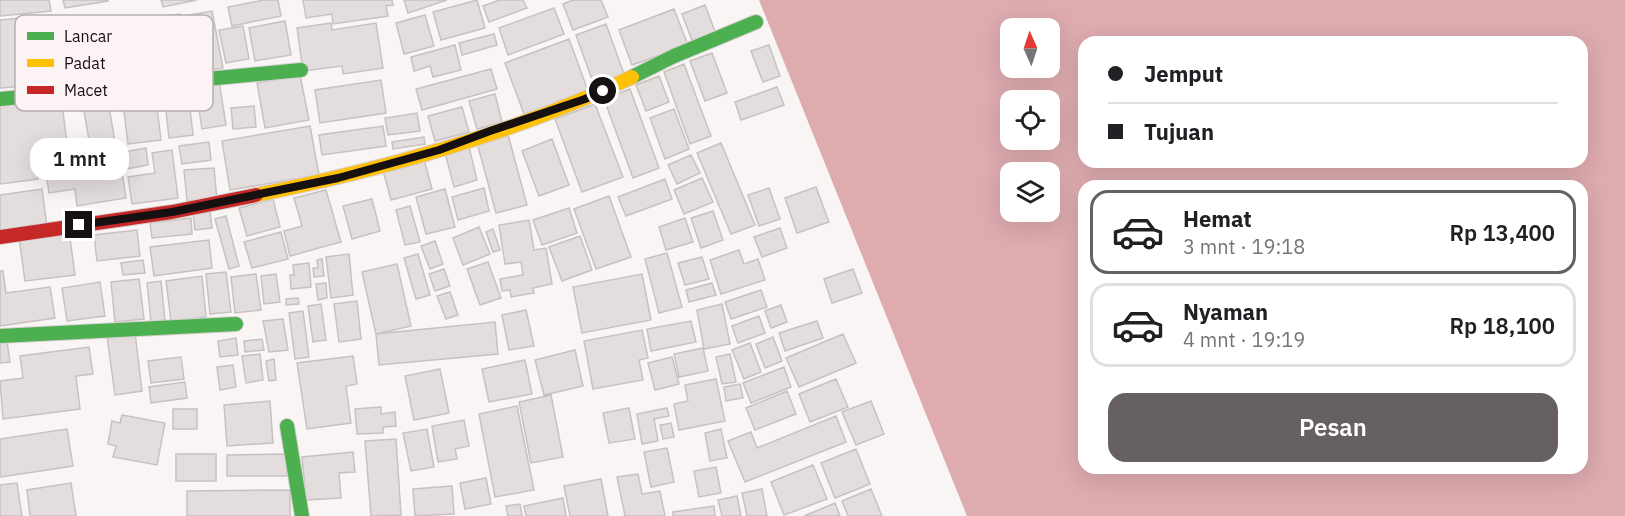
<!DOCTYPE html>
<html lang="id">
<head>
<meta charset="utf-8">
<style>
	body { margin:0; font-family:"IBM Plex Sans",sans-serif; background:#f6f6f6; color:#202124; height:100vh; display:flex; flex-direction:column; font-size:22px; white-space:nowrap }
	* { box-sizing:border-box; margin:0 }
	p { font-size:20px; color:#757577 }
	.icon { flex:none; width:33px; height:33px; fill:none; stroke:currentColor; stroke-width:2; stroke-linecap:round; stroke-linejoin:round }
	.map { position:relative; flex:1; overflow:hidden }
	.details { position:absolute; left:1078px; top:180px; width:510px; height:294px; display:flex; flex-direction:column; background:#fff; border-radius:18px; box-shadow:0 6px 24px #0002 }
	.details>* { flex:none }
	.banner { position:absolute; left:1078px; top:36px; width:510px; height:132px; border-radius:18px; box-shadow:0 6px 24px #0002; display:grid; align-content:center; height:132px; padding:0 30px; background:#fff }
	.needle { width:39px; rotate:357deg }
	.fabs { position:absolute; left:1000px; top:18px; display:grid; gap:12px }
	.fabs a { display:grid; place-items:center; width:60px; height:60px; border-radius:12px; background:#fff; box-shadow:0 6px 24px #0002; font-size:30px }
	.end { position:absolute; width:27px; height:27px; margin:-14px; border:8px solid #171011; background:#fff; box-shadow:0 0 0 3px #fff }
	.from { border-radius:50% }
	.bubble { position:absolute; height:42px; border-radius:18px; background:#fff; box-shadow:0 6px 24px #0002; font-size:20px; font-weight:600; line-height:42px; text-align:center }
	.banner b { display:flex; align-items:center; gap:21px; height:57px; font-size:22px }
	.banner b+b { border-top:2px solid #e0e0e0 }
	.banner i { width:15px; height:15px; background:#202124 }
	ul { padding:10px 0 0; list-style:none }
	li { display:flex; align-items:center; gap:18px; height:84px; margin:0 12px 9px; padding:0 18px; border:3px solid #e0e0e0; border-radius:18px }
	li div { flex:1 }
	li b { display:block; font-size:22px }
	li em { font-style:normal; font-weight:600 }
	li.selected { border-color:#666061 }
	li>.icon { width:54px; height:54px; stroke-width:1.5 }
	.cta { display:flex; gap:12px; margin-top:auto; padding:12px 30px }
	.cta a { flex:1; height:69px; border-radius:18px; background:#666061; color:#fff; font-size:24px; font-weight:600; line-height:69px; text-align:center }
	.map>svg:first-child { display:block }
</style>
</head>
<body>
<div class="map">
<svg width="1625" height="516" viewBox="0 0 1625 516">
	<rect width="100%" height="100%" fill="#faf5f5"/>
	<path fill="#deabaf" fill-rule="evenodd" d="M759,0H1625V516H967ZM1011,28H1050V68H1011ZM1084,42H1582V162H1084ZM1011,100H1050V140H1011ZM1011,172H1050V212H1011ZM1084,186H1582V468H1084Z"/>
	<path fill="#e3dddd" stroke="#c7c1c1" stroke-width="1.5" d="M0,0H49L51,11L0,16Z
		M63,0H108V1L65,8Z
		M161,0H197L163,7Z
		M264,0H278L281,16L232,26L228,7Z
		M303,0H392L393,5L386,6L388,16L333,24L332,14L306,18Z
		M404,0H447L408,13Z
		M477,0L485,28L441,40L433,12Z
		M500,0H523L527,8L489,22L483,6Z
		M573,0H601L608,17L573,30L563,4Z
		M705,5L716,34L693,43L682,14Z
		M554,8L564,34L508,55L499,28Z
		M674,9L688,45L632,65L619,30Z
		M212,11L223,68L199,72L189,15Z
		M180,14L187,63L149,68L146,44L133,45L129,20Z
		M425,15L434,46L404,54L396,23Z
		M31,17L37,85L0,88V20Z
		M285,21L291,55L255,61L249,28Z
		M331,23L332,30L376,23L383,68L343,74L342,66L303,71L297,28Z
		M606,24L624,74L594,85L576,35Z
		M243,26L249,59L226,63L219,30Z
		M494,34L497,45L462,55L459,43Z
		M569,39L588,91L524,114L505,63Z
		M455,45L461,70L433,77L430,66L414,71L411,57Z
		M769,45L780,76L763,82L751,51Z
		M712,53L727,93L705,101L690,61Z
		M684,64L711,136L690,144L664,72Z
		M491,69L497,89L422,110L416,89Z
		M300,75L309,120L265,128L257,83Z
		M659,76L669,102L646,111L636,85Z
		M381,80L386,113L320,123L315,90Z
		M219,81L226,125L202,129L195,84Z
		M777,87L784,105L741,120L735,102Z
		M630,89L659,168L633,178L604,99Z
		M188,90L193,135L169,138L164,93Z
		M155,92L161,140L128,144L122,96Z
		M495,94L502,122L477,129L469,101Z
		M61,97L69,158L37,162L38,179L0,184V105Z
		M595,104L623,177L582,192L555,119Z
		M254,106L256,127L233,129L231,108Z
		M109,107L115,142L90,146L84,111Z
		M462,107L469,132L435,141L428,116Z
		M674,109L689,149L665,159L650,118Z
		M417,113L420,131L388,135L385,118Z
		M310,126L319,175L230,190L222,141Z
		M383,126L386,146L322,155L319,135Z
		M507,131L527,205L496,213L476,139Z
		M424,137L425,144L393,149L392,142Z
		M552,139L569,185L539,196L522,151Z
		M209,142L211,160L182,164L179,146Z
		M468,143L477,180L454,187L444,149Z
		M721,143L755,225L731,234L697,153Z
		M146,148L148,165L126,169L124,152Z
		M172,150L178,198L132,204L128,177L155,173L152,153Z
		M119,154L126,198L77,206L75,189L49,193L45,166Z
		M691,155L700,173L677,184L668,165Z
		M424,159L432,189L391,200L383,170Z
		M214,168L217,199L187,201L184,170Z
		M702,178L713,202L684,214L674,190Z
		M665,179L672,199L626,216L618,197Z
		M816,187L829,222L797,233L785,198Z
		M484,188L489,211L458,220L452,197Z
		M769,188L780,219L759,226L748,195Z
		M42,189L47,227L0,233V195Z
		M445,189L455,227L426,234L416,197Z
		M326,190L341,242L290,256L284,231L302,226L294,198Z
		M609,196L631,257L596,269L574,209Z
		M273,199L280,227L247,236L239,208Z
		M372,199L380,231L352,239L343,206Z
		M410,206L420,242L405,245L396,210Z
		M569,208L577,233L542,245L533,220Z
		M713,211L723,240L701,248L691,218Z
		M210,212L212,228L195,230L193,214Z
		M226,216L239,266L229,269L215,219Z
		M191,218L192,234L152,238L150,223Z
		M685,218L693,242L666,250L659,227Z
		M529,220L534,250L546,248L552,284L533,288L534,293L511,297L510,290L502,291L500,279L523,275L521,262L505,264L499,225Z
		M479,227L490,254L463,265L453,238Z
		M780,228L787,248L762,257L754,237Z
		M493,229L500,250L493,252L486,232Z
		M137,230L140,256L97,261L94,235Z
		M69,231L75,275L25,281L19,237Z
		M281,232L288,259L252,268L244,242Z
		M580,236L592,270L562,281L549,247Z
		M209,240L212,268L154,276L150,247Z
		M435,241L443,264L430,269L421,246Z
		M739,250L744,264L758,259L765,280L721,294L710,260Z
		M667,253L682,307L659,313L645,259Z
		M349,254L353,295L331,298L326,257Z
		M418,254L430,295L416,299L404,258Z
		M702,257L709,279L685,285L678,263Z
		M322,259L324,276L314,277L313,268H318L317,260Z
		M143,260L145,273L123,275L121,263Z
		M488,262L501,298L480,305L467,269Z
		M309,263L311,287L291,289L290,275H294L293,265Z
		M397,264L411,326L376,334L362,272Z
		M444,269L450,286L435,291L429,274Z
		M853,269L862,293L832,303L824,279Z
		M0,271H3L6,293L50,287L55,318L0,326Z
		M226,272L231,312L210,314L206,274Z
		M256,274L261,310L235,313L231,277Z
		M276,274L280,302L264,304L261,276Z
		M642,274L651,320L582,333L573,287Z
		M202,276L206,317L171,321L166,281Z
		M139,279L144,319L115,322L111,282Z
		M161,281L165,320L151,322L147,283Z
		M100,282L105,316L67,321L62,288Z
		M326,283L327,298L318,300L316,284Z
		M712,283L716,295L689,302L686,290Z
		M761,290L767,307L731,319L725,302Z
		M450,292L458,315L446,319L437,296Z
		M298,298L299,304L286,305V299Z
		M357,301L361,339L339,342L334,304Z
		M321,304L326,340L313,342L308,306Z
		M722,304L730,344L704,349L697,310Z
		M781,305L787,322L771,328L765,311Z
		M526,310L534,346L509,350L502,315Z
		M303,311L309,357L295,359L289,313Z
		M759,316L765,333L738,343L732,326Z
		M283,319L288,350L269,352L263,321Z
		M691,321L696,342L651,351L647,329Z
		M817,321L823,338L785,351L779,333Z
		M495,322L498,354L379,365L376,334Z
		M642,330L648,358L639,360L643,380L593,389L584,341Z
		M135,332L142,391L115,395L107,336Z
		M843,334L856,363L799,387L786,358Z
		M773,337L782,361L765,368L756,344Z
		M236,338L238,355L220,357L218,341Z
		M262,339L264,350L245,352L244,341Z
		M0,341H7L10,362L0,363Z
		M750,343L761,372L744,379L732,350Z
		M89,347L93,374L76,376L80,409L3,419L0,381L23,378L20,356Z
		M703,348L708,371L679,377L674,354Z
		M575,350L583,386L544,395L535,360Z
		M260,354L263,380L246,383L242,356Z
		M730,354L736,382L722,384L716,357Z
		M353,356L357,384L346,386L351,423L307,429L297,363Z
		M181,357L184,379L151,383L148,361Z
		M672,357L679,384L655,390L648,363Z
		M274,359L276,380L269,381L266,361Z
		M525,360L532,394L489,402L482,369Z
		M233,365L236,387L220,390L217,367Z
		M784,367L791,387L751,403L743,383Z
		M440,369L449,413L414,420L405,376Z
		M716,379L725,421L679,430L674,404L688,401L685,385Z
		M836,379L848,407L810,422L799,394Z
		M185,382L187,398L151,403L149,387Z
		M740,384L743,398L726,401L724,387Z
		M787,391L796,414L755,430L746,408Z
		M551,395L563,457L531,463L519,402Z
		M270,401L273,443L227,446L224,405Z
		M871,401L884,434L856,445L842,412Z
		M517,406L534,490L495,497L479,414Z
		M381,407V414L395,412L396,426L383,427V433L357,434L355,409Z
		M629,408L635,439L609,443L603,413Z
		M667,408L669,416L654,419L658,441L642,444L637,414Z
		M173,409H197V429H173Z
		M122,415L165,423L157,465L113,457L116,446L108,444L112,421L120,423Z
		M836,416L846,442L745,482L728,441L751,432L757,448Z
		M464,420L469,446L455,449L457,459L438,462L432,426Z
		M671,423L674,437L663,439L660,425Z
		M67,429L73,466L0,477V439Z
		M427,429L434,467L411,471L403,433Z
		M721,429L727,458L710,461L705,433Z
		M396,439L401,515L371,516L365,441Z
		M667,448L674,482L651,487L644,452Z
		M856,449L870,484L835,498L821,463Z
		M353,452L355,472L339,473L341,498L306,500L302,457Z
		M176,454H216V481H176Z
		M286,454L287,476H227V455Z
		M813,465L827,499L784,515L771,482Z
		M716,467L721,493L699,497L694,471Z
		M638,474L642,494L660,491L665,516H625L617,477Z
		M486,478L491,504L465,509L460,483Z
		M601,479L608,516H570L564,486Z
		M17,483L22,516H0V485Z
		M71,483L76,516H30L27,490Z
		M452,486L454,514L415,516L413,489Z
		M762,489L767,516H747L742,493Z
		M871,489L882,516H848L842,501Z
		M290,490V516H187V491Z
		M737,496L741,516H722L718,500Z
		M563,498L566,516H526L524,506Z
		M835,503L840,516H804Z
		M520,504L522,516H508L506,506Z
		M714,506L715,516H673V512Z"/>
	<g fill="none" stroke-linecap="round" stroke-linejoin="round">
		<g stroke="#d7d1d1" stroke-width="16">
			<path id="fast" d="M632,77L674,56L756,22
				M0,99L301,70
				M0,336L236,324
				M287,426L302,516"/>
		</g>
		<g stroke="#d7d1d1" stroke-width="16">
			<path id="slow" d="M256,195C384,169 513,134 632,77"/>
		</g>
		<g stroke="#d7d1d1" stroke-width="16">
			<path id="jam" d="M0,237L172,212L256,195"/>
		</g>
		<use href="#fast" stroke="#4caf50" stroke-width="14"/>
		<use href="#slow" stroke="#ffc107" stroke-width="14"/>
		<use href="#jam" stroke="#c62828" stroke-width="14"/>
	</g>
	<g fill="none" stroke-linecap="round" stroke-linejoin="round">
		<path stroke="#171011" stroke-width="8" d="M79,225L172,212L338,178L439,150L490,131L585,99L603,91"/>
	</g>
	<rect x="15" y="15" width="198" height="96" rx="9" fill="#fcf3f4" stroke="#b7afb0" stroke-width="1.5"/>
	<rect x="27" y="32" width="27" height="8" fill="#4caf50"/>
	<rect x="27" y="59" width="27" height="8" fill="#ffc107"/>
	<rect x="27" y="86" width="27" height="8" fill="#c62828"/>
	<g font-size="16" fill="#171011">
		<text x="64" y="42">Lancar</text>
		<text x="64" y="69">Padat</text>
		<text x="64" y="96">Macet</text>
	</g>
</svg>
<div class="fabs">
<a><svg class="needle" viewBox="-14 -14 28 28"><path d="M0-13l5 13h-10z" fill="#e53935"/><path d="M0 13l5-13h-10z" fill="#757577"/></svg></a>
<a><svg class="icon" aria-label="locate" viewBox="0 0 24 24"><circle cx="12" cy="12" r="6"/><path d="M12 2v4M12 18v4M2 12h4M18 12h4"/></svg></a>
<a><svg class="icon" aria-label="layers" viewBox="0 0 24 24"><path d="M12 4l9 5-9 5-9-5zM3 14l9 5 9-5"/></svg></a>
</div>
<i class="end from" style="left:603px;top:91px"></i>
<i class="end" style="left:79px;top:225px"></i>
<div class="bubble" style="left:30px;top:138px;width:99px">1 mnt</div>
<div class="banner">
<b><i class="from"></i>Jemput</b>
<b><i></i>Tujuan</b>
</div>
<section class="details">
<ul>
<li class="selected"><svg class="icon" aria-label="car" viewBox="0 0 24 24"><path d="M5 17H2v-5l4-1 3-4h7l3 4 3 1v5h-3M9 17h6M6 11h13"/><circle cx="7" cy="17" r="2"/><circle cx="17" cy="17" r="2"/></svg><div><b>Hemat</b><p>3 mnt · 19:18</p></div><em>Rp 13,400</em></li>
<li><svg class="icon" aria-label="car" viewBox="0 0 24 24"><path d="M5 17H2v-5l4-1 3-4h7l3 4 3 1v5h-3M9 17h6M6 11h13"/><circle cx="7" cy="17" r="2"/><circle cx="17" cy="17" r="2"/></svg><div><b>Nyaman</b><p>4 mnt · 19:19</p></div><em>Rp 18,100</em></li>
</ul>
<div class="cta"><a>Pesan</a></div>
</section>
</div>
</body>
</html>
